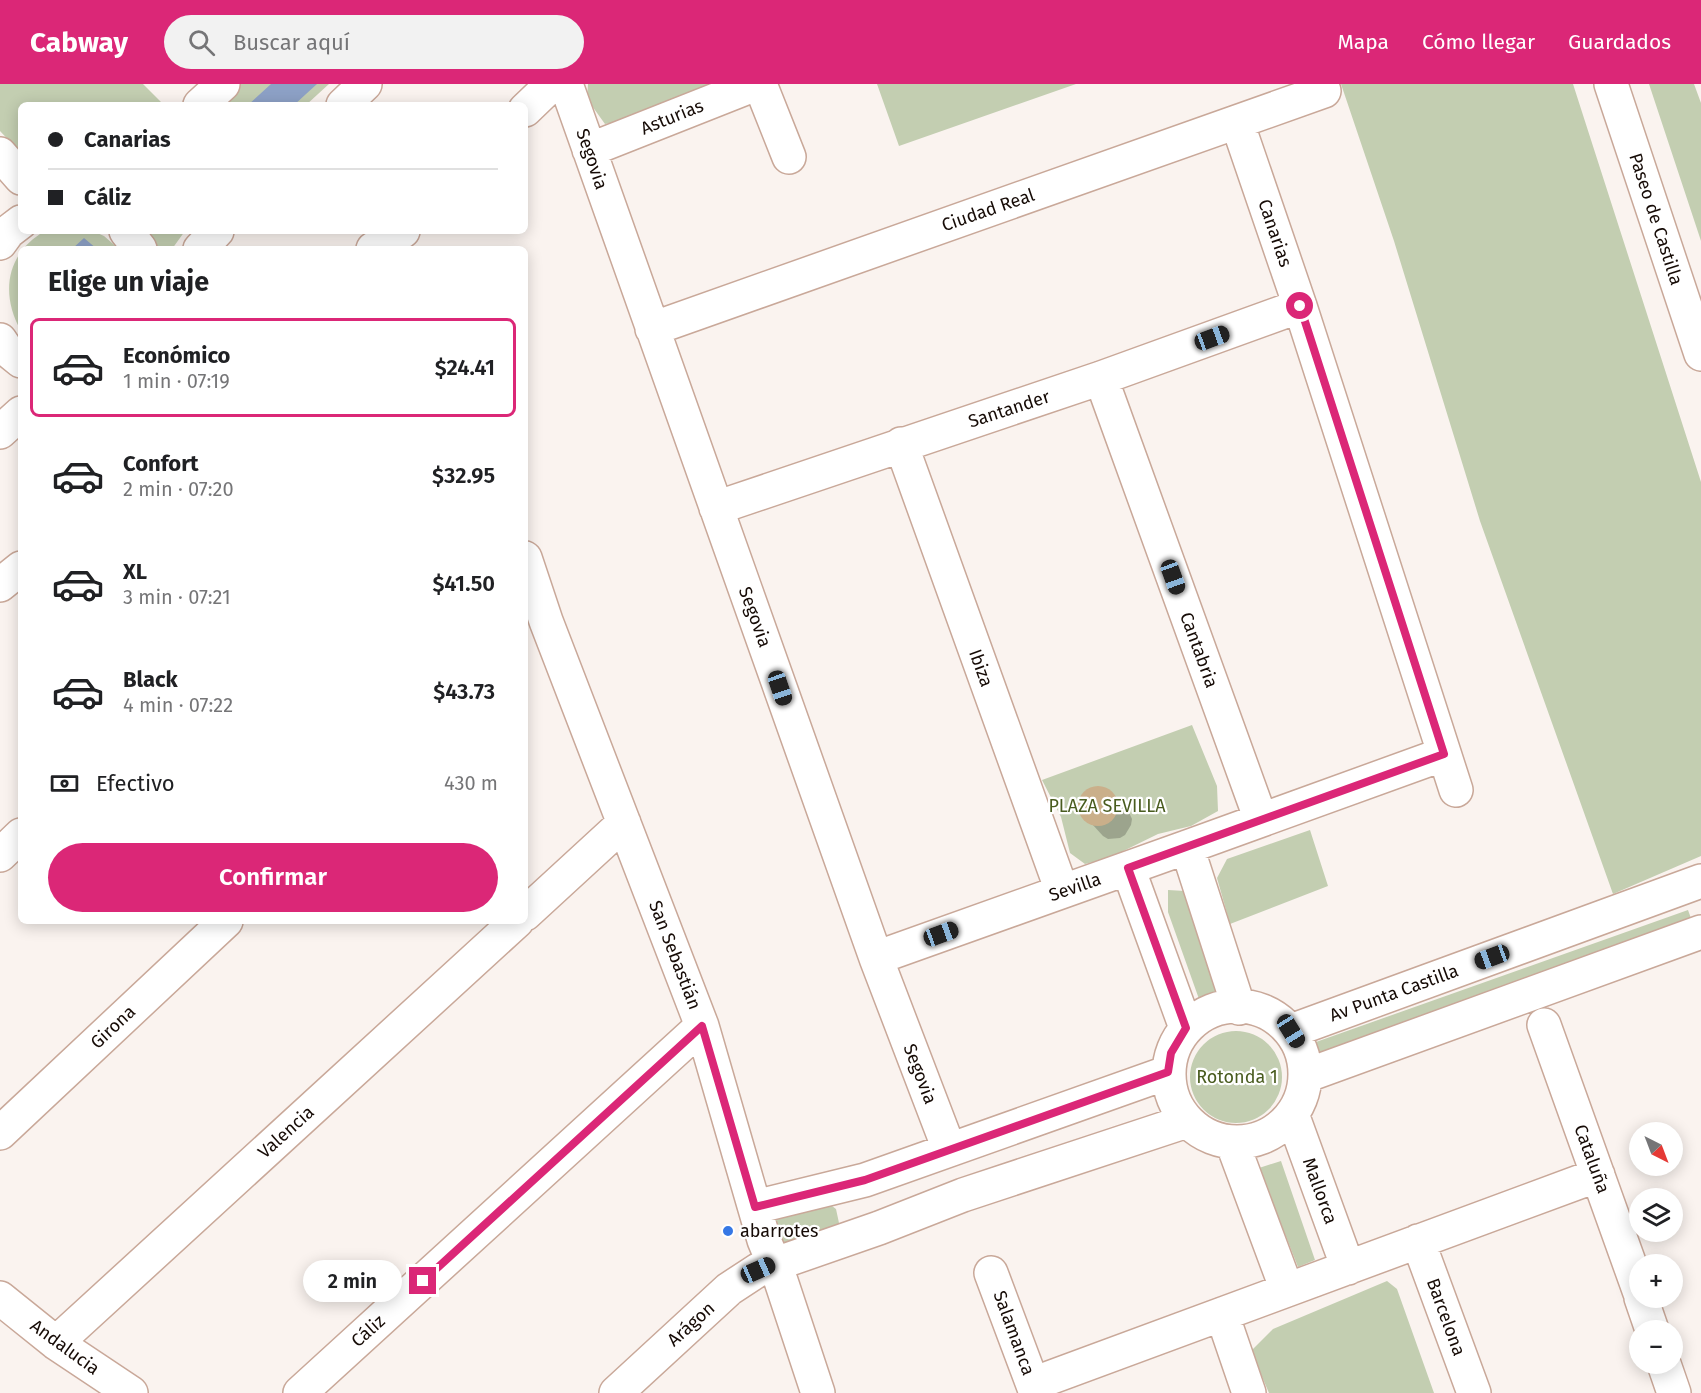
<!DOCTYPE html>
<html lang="es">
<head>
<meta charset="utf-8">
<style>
	body { margin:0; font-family:"Fira Sans",sans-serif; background:#f2f2f2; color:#202124; height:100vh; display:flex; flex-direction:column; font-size:22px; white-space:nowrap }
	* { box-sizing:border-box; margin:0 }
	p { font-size:20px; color:#757577 }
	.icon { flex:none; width:33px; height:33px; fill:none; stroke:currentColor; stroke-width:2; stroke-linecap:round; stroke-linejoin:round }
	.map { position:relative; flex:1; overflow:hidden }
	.side { position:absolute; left:18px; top:162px; width:510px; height:678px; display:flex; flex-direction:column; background:#fff; border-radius:9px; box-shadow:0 3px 15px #0003 }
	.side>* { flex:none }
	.top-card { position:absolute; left:18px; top:18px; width:510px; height:132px; border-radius:9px; box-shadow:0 3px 15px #0003; display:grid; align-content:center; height:132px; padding:0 30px; background:#fff }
	.needle { width:39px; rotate:138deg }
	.controls { position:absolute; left:1629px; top:1038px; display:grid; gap:12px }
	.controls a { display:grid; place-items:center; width:54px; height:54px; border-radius:50%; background:#fff; box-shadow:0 3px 15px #0003; font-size:30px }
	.end { position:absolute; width:27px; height:27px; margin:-14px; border:8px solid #db2777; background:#fff; box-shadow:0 0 0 3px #fff }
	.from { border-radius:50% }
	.bubble { position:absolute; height:42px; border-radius:21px; background:#fff; box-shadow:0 3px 15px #0003; font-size:20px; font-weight:600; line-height:42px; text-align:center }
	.car { position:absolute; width:18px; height:36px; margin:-18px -9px; border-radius:8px; box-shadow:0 0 4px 2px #0007; background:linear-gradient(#222 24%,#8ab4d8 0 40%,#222 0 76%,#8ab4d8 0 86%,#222 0) }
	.top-card b { display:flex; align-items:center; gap:21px; height:57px; font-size:22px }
	.top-card b+b { border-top:2px solid #e0e0e0 }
	.top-card i { width:15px; height:15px; background:#202124 }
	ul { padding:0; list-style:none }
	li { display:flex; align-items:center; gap:18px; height:99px; margin:0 12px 9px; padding:0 18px; border:3px solid transparent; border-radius:9px }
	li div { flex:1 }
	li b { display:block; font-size:22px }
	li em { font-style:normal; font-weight:600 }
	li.on { border-color:#db2777 }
	li>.icon { width:54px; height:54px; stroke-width:1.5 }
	h2 { padding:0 30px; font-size:27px; line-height:72px }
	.pay { display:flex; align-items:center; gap:15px; height:66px; padding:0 30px; font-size:22px }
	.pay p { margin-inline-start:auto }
	.button { display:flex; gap:12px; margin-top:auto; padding:12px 30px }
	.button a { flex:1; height:69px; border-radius:36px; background:#db2777; color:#fff; font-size:24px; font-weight:600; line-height:69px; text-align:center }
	header { display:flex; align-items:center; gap:36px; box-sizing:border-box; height:84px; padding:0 30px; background:#db2777; color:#fff }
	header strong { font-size:28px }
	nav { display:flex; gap:33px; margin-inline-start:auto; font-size:21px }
	.search { width:420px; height:54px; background:#f2f2f2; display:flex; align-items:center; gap:15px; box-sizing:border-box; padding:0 21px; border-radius:33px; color:#757577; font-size:22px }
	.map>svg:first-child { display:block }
</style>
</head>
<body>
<header>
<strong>Cabway</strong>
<div class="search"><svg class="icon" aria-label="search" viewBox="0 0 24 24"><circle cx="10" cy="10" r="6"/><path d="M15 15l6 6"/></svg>Buscar aquí</div>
<nav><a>Mapa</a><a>Cómo llegar</a><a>Guardados</a></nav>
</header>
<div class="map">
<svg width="1701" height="1309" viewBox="0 0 1701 1309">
	<rect width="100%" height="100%" fill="#faf3ef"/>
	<path fill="#c3ceb1" d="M0,0H143L164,21H21V65L18,66L0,47Z
		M238,0H329L306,21H215Z
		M588,0H726L634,35L605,40L587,15Z
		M877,0H1076L899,62Z
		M1341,0H1573L1701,398V772L1613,810L1480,437L1394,157Z
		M1649,0H1694L1701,19V157Z
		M45,147H93L104,152L119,165H21V247C0,210 6,169 45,147Z
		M138,147H185L172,165H157Z
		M1192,641L1217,702L1218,727L1191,742L1158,750L1109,774L1085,780L1070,769L1061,733L1042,696Z
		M1310,746L1328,802L1230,840L1217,794L1227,775Z
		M1168,806L1185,807L1220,908L1199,915L1168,828Z
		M1688,826L1693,840L1320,970L1316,958Z
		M1190 993a46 46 0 1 1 92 0a46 46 0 1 1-92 0Z
		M1281,1077L1315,1176L1298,1183L1259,1084Z
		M824,1116L836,1125L839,1139L817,1155L782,1160L769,1145L774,1127Z
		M1387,1197L1397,1205L1434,1309H1269L1251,1267L1273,1245Z"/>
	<path fill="#8da1c6" d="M271,0H317L294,21H248Z
		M84,154L97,165H72Z"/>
	<path fill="#0003" d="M1101,703L1112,709L1127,724L1132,735L1131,741L1125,751L1120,754L1108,755L1103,752L1081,728V715L1088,706Z"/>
	<path fill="#caaf8a" d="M1078 722a20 20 0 1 1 40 0a20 20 0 1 1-40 0Z"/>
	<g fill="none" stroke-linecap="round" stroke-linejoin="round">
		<g stroke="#c9a899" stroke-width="36">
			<path id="minor" d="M566,0L876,874L949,1065
				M760,0L789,73
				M1611,0L1701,270
				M200,21L223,0
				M343,21L365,0
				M525,26L552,0
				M1237,38L1300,222L1456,706
				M589,66L756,0
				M0,70L21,94
				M126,147L140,165
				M0,159L8,148L21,138
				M200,165L217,147
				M373,165L403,147
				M652,245L1324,7
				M0,256L6,265L21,277
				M1101,294L1261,736
				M0,348L21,329
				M901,360L1062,807
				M716,424L1101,294L1300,222
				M525,474L546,537L702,942L764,1156L781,1197L818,1309
				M0,501L21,484
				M1187,763L1239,924
				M0,771L21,751
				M1128,784L1186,944
				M525,830L624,739
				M876,874L1187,763L1444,670
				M1169 990a68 68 0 1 1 136 0a68 68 0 1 1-136 0Z
				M1544,941L1640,1209
				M1291,947L1701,797
				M1305,992L1701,848
				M1292,1030L1348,1184
				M0,1049L226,837
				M1232,1058L1287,1206
				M755,1123L865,1096L1169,988
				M1418,1157L1474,1309
				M991,1189L1036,1309
				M0,1214L56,1259L131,1309
				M1641,1214L1652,1246
				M1222,1230L1249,1309
				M56,1259L517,837
				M1664,1280L1674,1309
				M1033,1300L1598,1091
				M300,1309L702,942
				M616,1309L729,1205L758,1186L879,1144L963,1111L1187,1037"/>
		</g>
		<use href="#minor" stroke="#fff" stroke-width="33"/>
	</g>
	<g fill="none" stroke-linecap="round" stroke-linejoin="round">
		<path stroke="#db2777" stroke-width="8" d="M423,1197L702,942L755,1123L865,1096L1168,988L1171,969L1186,944L1128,784L1444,670L1300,222"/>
	</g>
	<circle fill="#3577e5" stroke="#fff" stroke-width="2" cx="728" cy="1147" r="6"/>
	<g text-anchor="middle" stroke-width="4.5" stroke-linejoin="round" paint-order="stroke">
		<g font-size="18" fill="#160b06" stroke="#fff">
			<text transform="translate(672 33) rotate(-22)" y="6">Asturias</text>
			<text transform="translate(592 75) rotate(71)" y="6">Segovia</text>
			<text transform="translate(988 126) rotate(-19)" y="6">Ciudad Real</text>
			<text transform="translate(1656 135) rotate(72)" y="6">Paseo de Castilla</text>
			<text transform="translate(1275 149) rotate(71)" y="6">Canarias</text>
			<text transform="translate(1009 325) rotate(-18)" y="6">Santander</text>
			<text transform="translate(755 533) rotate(70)" y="6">Segovia</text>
			<text transform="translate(1199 566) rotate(70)" y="6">Cantabria</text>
			<text transform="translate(981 584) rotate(70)" y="6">Ibiza</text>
			<text transform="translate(1075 803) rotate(-19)" y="6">Sevilla</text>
			<text transform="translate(675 871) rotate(69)" y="6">San Sebastián</text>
			<text transform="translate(1394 909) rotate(-20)" y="6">Av Punta Castilla</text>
			<text transform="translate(113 943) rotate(-43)" y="6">Girona</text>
			<text transform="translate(920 990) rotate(69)" y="6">Segovia</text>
			<text transform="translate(286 1048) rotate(-42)" y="6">Valencia</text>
			<text transform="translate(1592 1075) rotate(70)" y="6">Cataluña</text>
			<text transform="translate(1320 1107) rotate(70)" y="6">Mallorca</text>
			<text transform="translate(1446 1233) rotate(70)" y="6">Barcelona</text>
			<text transform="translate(691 1240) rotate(-42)" y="6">Arágon</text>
			<text transform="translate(368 1247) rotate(-42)" y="6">Cáliz</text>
			<text transform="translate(1014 1249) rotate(70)" y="6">Salamanca</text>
			<text transform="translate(65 1263) rotate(36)" y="6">Andalucia</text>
		</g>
		<g font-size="18" fill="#495c1f" stroke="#fff">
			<text x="1107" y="728">PLAZA SEVILLA</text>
			<text x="1237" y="999">Rotonda 1</text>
		</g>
		<g font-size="18" fill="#160b06" stroke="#fff" text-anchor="start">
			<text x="740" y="1153">abarrotes</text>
		</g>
	</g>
</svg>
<div class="controls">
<a><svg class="needle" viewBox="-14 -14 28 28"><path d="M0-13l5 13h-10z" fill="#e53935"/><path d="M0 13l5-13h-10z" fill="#757577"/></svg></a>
<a><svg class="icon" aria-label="layers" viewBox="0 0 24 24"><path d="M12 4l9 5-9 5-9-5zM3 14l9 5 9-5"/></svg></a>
<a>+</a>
<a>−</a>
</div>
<i class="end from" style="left:1300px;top:222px"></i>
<i class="end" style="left:423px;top:1197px"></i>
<div class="bubble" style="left:303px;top:1176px;width:99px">2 min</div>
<i class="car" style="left:1212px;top:254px;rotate:70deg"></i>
<i class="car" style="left:1173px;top:493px;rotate:160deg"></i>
<i class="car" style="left:780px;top:604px;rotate:161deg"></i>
<i class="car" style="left:941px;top:850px;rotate:70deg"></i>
<i class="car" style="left:1492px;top:873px;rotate:250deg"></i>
<i class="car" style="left:1291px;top:947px;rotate:148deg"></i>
<i class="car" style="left:758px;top:1186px;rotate:66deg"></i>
<div class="top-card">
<b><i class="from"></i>Canarias</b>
<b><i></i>Cáliz</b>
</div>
<section class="side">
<h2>Elige un viaje</h2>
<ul>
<li class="on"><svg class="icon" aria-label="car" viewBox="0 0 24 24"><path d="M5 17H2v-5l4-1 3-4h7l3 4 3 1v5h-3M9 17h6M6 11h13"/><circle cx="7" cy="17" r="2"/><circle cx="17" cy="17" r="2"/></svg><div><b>Económico</b><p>1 min · 07:19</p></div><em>$24.41</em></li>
<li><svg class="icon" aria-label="car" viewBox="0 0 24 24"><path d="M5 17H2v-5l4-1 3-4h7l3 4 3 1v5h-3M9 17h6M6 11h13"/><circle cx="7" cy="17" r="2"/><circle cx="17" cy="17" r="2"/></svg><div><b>Confort</b><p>2 min · 07:20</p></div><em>$32.95</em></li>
<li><svg class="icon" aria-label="car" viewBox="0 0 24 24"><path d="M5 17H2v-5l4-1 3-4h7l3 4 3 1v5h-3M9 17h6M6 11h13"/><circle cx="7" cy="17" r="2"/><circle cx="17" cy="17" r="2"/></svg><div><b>XL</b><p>3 min · 07:21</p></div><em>$41.50</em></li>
<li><svg class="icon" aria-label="car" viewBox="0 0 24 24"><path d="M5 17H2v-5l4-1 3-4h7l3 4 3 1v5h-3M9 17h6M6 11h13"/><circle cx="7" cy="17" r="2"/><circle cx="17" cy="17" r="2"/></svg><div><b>Black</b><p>4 min · 07:22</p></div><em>$43.73</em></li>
</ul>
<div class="pay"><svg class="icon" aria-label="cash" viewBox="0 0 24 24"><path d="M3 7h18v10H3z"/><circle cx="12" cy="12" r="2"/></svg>Efectivo<p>430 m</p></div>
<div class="button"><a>Confirmar</a></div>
</section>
</div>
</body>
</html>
